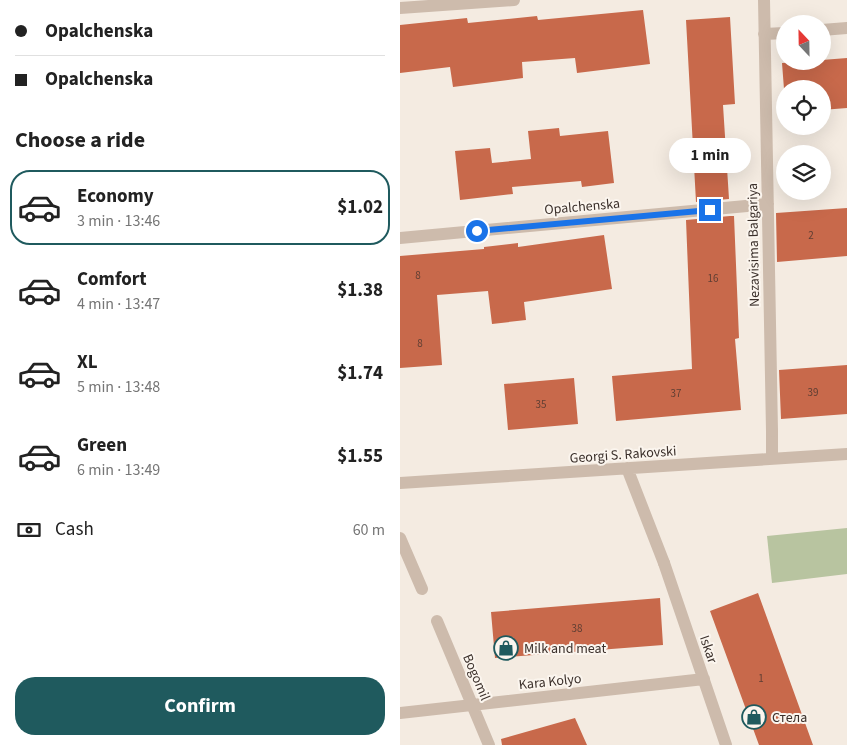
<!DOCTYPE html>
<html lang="en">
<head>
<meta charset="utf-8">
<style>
	body { margin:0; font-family:"Source Sans 3",sans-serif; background:#f6f6f6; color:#222; height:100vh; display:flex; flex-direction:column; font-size:19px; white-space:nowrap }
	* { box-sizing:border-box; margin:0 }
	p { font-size:16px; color:#767676 }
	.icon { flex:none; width:28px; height:28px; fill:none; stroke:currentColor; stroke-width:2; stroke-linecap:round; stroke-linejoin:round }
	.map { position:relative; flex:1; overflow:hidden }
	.details { display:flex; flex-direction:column; background:#fff; width:400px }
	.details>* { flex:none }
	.banner { display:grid; align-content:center; height:110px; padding:0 15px; background:#fff }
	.needle { width:32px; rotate:338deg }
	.controls { position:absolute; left:376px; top:15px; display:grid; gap:10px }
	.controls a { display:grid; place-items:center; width:55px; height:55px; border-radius:50%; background:#fff; box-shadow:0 5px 20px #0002; font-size:25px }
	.end { position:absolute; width:22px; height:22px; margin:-11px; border:6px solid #1a73e8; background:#fff; box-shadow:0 0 0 2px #fff }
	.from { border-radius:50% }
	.bubble { position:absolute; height:35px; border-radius:18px; background:#fff; box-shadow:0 5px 20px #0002; font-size:16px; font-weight:700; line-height:35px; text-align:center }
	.banner b { display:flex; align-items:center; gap:18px; height:48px; font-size:19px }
	.banner b+b { border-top:1px solid #e0e0e0 }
	.banner i { width:12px; height:12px; background:#222 }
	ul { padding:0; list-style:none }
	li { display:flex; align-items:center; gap:15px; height:75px; margin:0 10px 8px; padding:0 5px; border:2px solid transparent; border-radius:20px }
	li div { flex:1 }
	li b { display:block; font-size:19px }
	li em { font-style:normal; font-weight:700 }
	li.on { border-color:#1f5a5e }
	li>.icon { width:45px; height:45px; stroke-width:1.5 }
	h2 { padding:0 15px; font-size:22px; line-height:60px }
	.pay { display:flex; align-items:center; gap:12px; height:55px; padding:0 15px; font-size:19px }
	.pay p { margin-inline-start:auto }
	.cta { display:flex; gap:10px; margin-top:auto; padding:10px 15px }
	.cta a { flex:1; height:58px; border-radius:20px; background:#1f5a5e; color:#fff; font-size:20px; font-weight:700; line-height:58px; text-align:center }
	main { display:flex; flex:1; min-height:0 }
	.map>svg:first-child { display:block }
</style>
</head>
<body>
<main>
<section class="details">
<div class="banner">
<b><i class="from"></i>Opalchenska</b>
<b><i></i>Opalchenska</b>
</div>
<h2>Choose a ride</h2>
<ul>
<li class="on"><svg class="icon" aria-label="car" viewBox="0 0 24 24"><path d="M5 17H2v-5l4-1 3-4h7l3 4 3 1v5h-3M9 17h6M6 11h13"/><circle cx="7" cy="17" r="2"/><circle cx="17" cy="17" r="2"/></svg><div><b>Economy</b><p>3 min · 13:46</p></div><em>$1.02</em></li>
<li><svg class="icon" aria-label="car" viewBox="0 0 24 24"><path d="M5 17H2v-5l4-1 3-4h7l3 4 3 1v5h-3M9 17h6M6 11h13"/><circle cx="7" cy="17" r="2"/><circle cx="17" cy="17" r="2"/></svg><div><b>Comfort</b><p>4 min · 13:47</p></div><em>$1.38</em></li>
<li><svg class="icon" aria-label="car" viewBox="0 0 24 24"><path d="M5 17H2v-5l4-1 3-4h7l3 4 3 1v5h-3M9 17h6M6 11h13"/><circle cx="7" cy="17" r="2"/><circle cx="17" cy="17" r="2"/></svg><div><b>XL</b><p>5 min · 13:48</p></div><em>$1.74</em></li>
<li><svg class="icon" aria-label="car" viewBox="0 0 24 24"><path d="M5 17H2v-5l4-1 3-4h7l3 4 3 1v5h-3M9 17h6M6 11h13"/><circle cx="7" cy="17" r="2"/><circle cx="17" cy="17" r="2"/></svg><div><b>Green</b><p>6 min · 13:49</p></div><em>$1.55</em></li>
</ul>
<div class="pay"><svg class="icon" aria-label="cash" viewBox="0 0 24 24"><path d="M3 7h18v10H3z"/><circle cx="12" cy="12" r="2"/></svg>Cash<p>60 m</p></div>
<div class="cta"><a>Confirm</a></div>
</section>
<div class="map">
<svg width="447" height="745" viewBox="0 0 447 745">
	<rect width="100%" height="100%" fill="#f4ebe1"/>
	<path fill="#b8c4a0" d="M447,528V574L372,583L367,536Z"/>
	<path fill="#c8694b" d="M243,10L250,64L177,73L175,58L122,62L123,78L53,87L50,67L0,73V25L67,18L68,23L137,16L138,20Z
		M330,17L335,104L323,105L329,199L296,202L286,20Z
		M447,58V108L422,110V89H385V102L382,63L422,61V60Z
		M159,128L160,136L208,131L214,183L182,187L181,181L112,187L113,194L60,200L55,151L90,148L92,163L131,159L128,131Z
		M447,208V256L377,262L376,213Z
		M330,216H334L339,338L335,339L341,410L216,421L212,376L292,369L286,220Z
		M204,235L212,289L124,302L126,320L92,324L88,291L37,295L42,365L0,368V256L84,249V247L118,243V247Z
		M447,365V414L381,419L379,370Z
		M174,378L178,424L108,430L104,384Z
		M358,593L413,745H359L310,611Z
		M260,598L263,645L95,658L91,612Z
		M175,718L187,745H102L101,739Z"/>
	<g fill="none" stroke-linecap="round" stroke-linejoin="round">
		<path stroke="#cdbbac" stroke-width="12" d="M372,431V459
			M227,468L264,563
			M0,483L447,454
			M0,538L22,589"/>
		<path stroke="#cdbbac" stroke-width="12" d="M364,0L372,431
			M0,8L114,0
			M422,30L447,28
			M364,34L385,33
			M0,238L368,204
			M264,563L326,745
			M37,621L89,745
			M0,713L304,679"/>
	</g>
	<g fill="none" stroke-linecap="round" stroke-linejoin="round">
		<path stroke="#1a73e8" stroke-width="6" d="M77,231L310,210"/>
	</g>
	<defs>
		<g id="shop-ring" transform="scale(1.25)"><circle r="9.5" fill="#fbf5ee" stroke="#1f5a5e" stroke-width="1.5"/><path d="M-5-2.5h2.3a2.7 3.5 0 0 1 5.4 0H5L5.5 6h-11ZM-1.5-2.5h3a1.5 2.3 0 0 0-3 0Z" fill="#1f5a5e"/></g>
	</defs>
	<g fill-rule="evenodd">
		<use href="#shop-ring" x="106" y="648"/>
		<use href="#shop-ring" x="354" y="717"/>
	</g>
	<g text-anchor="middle" stroke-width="4" stroke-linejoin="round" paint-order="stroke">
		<g font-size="11" fill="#5e3e33">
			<text x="411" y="239">2</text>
			<text x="18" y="279">8</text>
			<text x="313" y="282">16</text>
			<text x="20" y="347">8</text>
			<text x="413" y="396">39</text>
			<text x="276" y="397">37</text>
			<text x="141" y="408">35</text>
			<text x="177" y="632">38</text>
			<text x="361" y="682">1</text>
		</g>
		<g font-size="14" fill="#3b302b" stroke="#fbf5ee">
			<text transform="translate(182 206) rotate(-5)" y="5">Opalchenska</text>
			<text transform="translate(353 245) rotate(-91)" y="5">Nezavisima Balgariya</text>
			<text transform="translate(223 454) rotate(-4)" y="5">Georgi S. Rakovski</text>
			<text transform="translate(309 649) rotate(71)" y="5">Iskar</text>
			<text transform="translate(77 677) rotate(67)" y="5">Bogomil</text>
			<text transform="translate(150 681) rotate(-6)" y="5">Kara Kolyo</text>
		</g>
		<g font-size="14" fill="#3b302b" stroke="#fbf5ee" text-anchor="start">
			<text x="124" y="653">Milk and meat</text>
			<text x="372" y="722">Стела</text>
		</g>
	</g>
</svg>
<div class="controls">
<a><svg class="needle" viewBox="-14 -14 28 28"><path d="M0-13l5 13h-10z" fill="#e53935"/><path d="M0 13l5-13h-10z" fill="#767676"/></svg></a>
<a><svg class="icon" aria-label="locate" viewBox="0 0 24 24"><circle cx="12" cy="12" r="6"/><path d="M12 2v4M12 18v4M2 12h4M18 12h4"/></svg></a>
<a><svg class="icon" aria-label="layers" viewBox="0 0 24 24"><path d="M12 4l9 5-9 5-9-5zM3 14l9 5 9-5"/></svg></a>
</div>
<i class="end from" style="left:77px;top:231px"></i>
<i class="end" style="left:310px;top:210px"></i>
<div class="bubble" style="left:269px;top:138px;width:82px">1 min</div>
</div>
</main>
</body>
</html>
